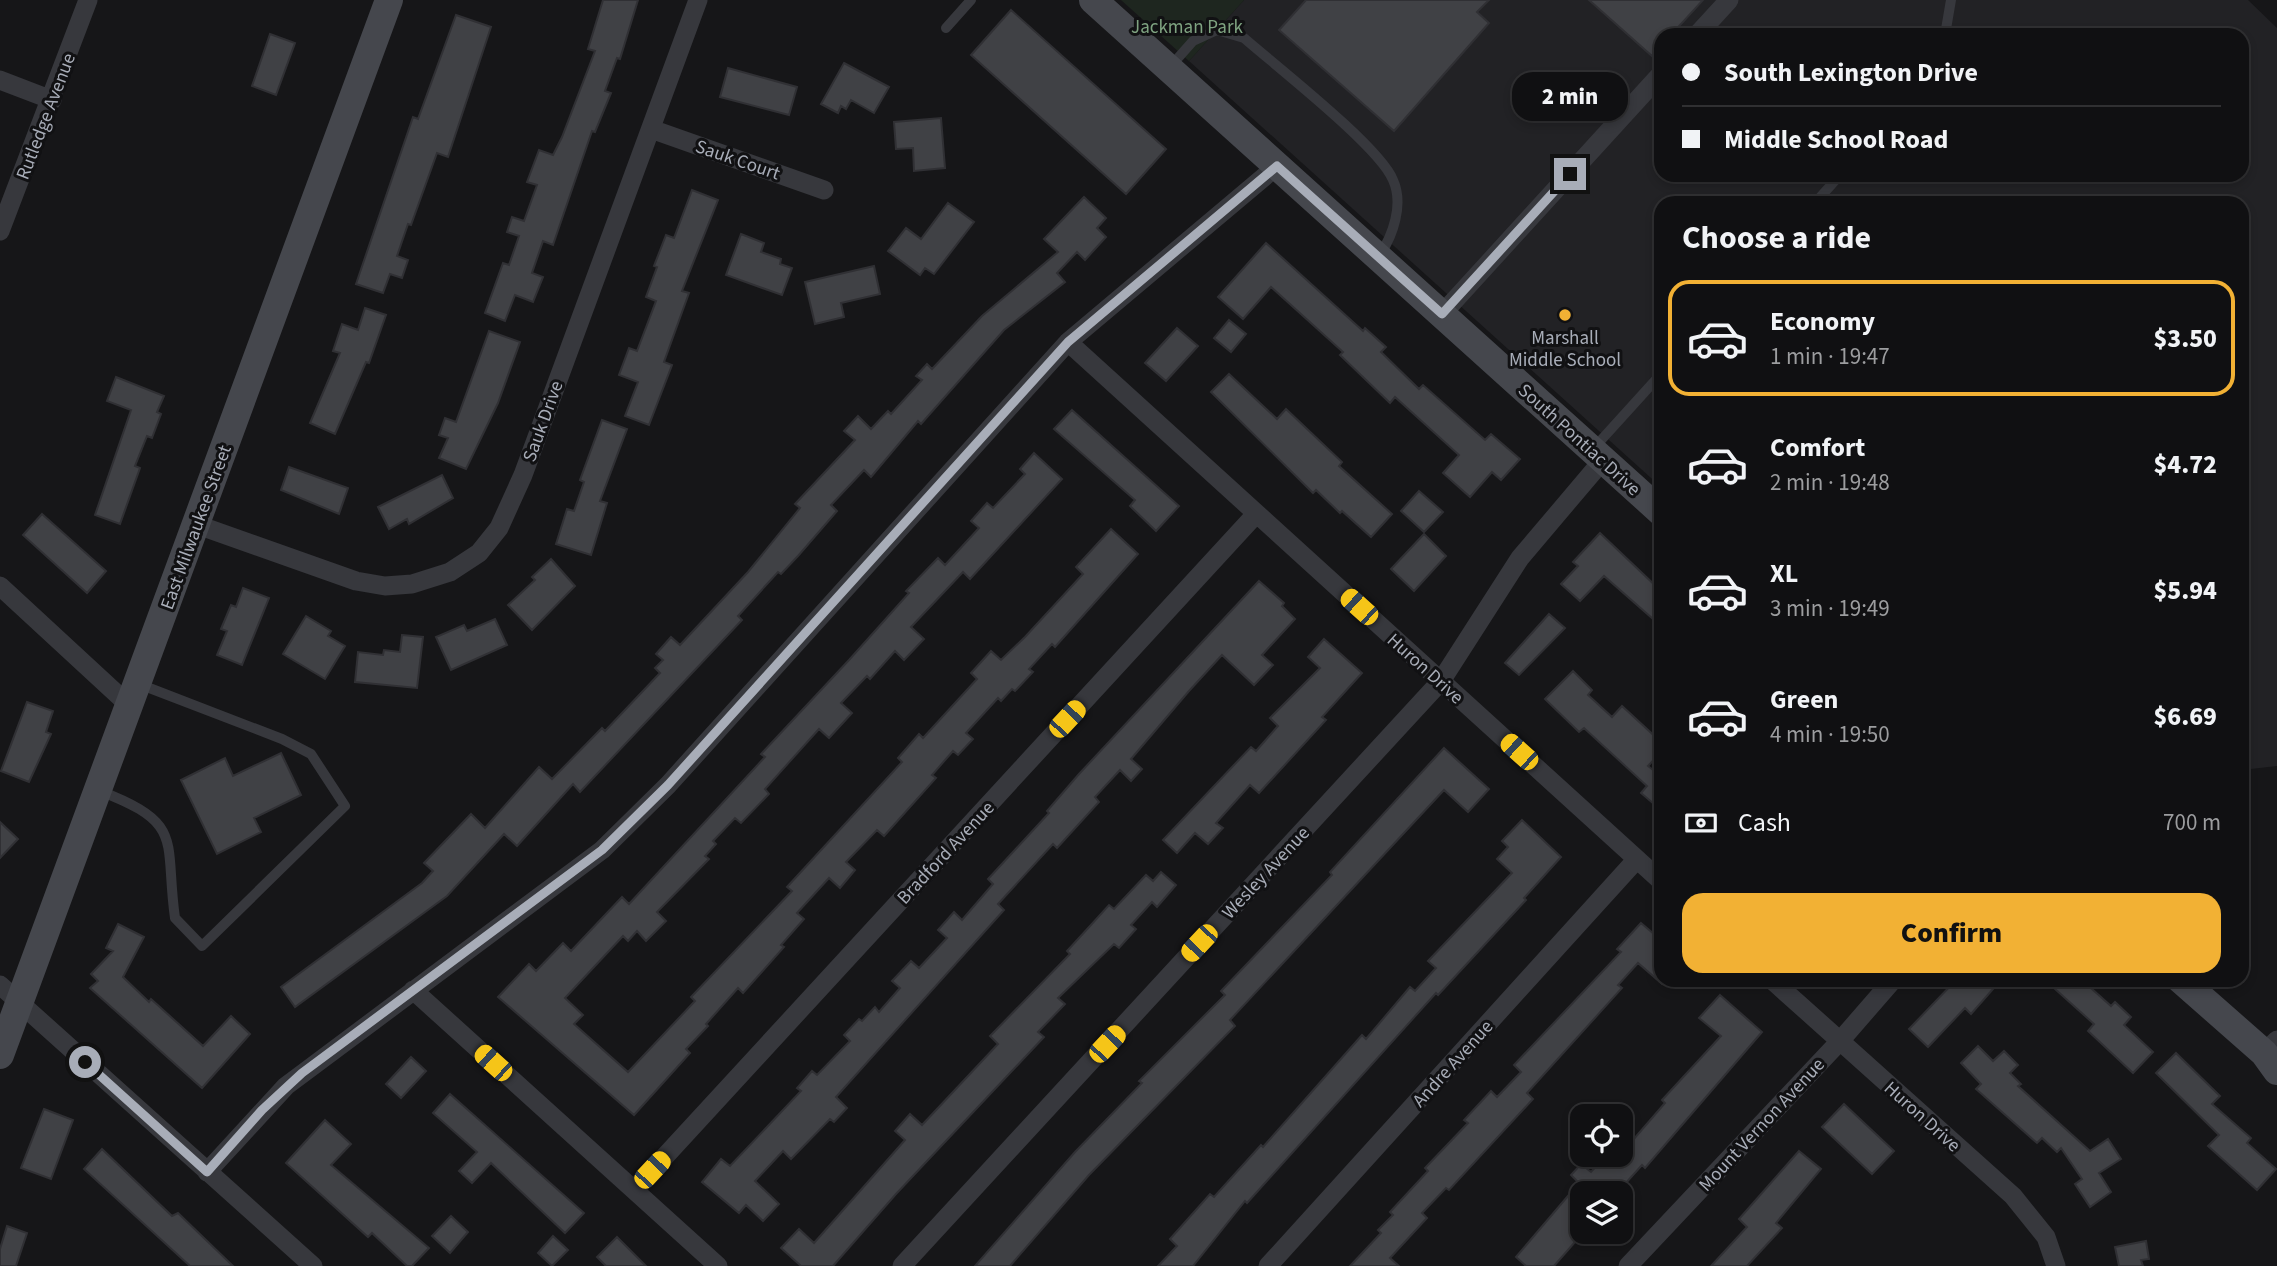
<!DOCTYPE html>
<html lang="en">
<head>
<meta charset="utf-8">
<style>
	body { margin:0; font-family:"Source Sans 3",sans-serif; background:#1e1e20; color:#f1f3f6; height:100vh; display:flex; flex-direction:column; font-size:26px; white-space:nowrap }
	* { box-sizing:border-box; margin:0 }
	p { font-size:23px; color:#9c9d9f }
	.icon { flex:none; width:38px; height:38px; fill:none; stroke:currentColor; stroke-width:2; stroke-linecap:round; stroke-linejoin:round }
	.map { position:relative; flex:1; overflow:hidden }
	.panel { position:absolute; left:1654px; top:196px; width:595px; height:791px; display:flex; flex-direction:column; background:#101012; border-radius:21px; box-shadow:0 4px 10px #0003,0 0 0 2px #303032 }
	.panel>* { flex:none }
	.guide { position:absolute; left:1654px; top:28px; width:595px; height:154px; border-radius:21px; box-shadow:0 4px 10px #0003,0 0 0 2px #303032; display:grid; align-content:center; height:154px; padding:0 28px; background:#101012 }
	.fabs { position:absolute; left:1570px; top:1104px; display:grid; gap:14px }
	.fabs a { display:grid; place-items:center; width:63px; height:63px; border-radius:14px; background:#101012; box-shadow:0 4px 10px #0003,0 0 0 2px #303032; font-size:35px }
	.end { position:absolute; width:32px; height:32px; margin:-16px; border:9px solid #a8adb8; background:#111; box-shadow:0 0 0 4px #111 }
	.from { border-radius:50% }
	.bubble { position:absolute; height:49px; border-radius:21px; background:#101012; box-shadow:0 4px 10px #0003,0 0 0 2px #303032; font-size:23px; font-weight:800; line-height:49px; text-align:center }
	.car { position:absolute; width:21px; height:42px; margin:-21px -10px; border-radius:9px; box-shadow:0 0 5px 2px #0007; background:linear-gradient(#f5c518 24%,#345 0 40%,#f5c518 0 76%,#345 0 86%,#f5c518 0) }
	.guide b { display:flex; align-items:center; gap:24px; height:66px; font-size:26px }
	.guide b+b { border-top:2px solid #303032 }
	.guide i { width:18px; height:18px; background:#f1f3f6 }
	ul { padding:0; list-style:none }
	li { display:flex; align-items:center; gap:21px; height:116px; margin:0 14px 10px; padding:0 14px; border:4px solid transparent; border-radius:21px }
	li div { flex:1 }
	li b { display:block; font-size:26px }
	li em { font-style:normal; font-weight:800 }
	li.current { border-color:#f2b134 }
	li>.icon { width:63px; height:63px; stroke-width:1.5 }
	h2 { padding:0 28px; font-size:32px; line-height:84px }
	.pay { display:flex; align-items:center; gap:18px; height:77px; padding:0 28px; font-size:26px }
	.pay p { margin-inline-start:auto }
	.action { display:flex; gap:14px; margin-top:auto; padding:14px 28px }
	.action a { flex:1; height:80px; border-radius:21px; background:#f2b134; color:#111; font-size:28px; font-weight:800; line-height:80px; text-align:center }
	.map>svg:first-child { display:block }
</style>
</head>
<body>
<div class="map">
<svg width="2277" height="1266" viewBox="0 0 2277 1266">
	<rect width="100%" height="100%" fill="#161618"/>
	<path fill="#222225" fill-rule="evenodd" d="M1244,0H2248L2277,28V766L2242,770V203H1661V487L1189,61ZM1661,35H2242V175H1661Z"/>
	<path fill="#1e261f" d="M1121,0H1244L1189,61Z"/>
	<path fill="#404145" stroke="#303034" stroke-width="2" d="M603,0H638L620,59L617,58L605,91L611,93L595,132L592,131L553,245L543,241L532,273L543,277L533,302L515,295L505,321L485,313L503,263L509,265L519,236L507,232L512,217L524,221L537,185L527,182L539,150L553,155L562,137L595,51L588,49Z
		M1306,0H1489L1477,12L1489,23L1394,131L1279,30Z
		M1589,0H1703L1671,35H1661V46L1652,56Z
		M1011,10L1166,149L1126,194L971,55Z
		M456,15L491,27L448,157L437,153L411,225L408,224L397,256L408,260L402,278L390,274L383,293L356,284L413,117L418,119Z
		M270,34L295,43L276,95L252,86Z
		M844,63L889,87L874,113L851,100L846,109L841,106L838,113L821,104Z
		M728,68L797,87L789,115L720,97Z
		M941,118L945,168L914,171L913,148L896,149L894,122Z
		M692,190L718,200L682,291L689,293L664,362L672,365L649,425L625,416L638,382L619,375L629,348L637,351L656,301L646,297L657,267L654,266L666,235L674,238Z
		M1084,197L1106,218L1097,228L1106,237L1085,260L1077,252L1057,273L1065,282L1004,330L921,424L918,421L871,477L864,470L831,505L837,511L798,556L781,574L778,572L738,616L742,620L580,792L573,784L517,846L504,834L447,896L295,1007L281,987L422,883L433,871L424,863L471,814L485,828L539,767L552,779L602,728L605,731L660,673L655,668L663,660L656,654L671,637L680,645L748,572L800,508L795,504L855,440L844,431L858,416L871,429L888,411L891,414L922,380L916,376L927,364L932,369L982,316L1058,252L1044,239Z
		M948,203L974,222L934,274L925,268L920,275L888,251L906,228L921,239Z
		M741,234L764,243L761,252L781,259L780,264L792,268L782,295L726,275Z
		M1266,243L1363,331L1365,328L1386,347L1381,352L1419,389L1423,385L1485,440L1491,434L1520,459L1501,480L1492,472L1470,497L1443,473L1459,455L1395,397L1390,403L1340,355L1343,352L1271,287L1243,319L1218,297Z
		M874,266L880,294L841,303L844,317L815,324L805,282Z
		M365,308L386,315L369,363L366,362L335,434L310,423L340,353L333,351L342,324L358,330Z
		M1229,320L1246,334L1231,352L1214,338Z
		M1177,328L1198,346L1166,381L1145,363Z
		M489,331L520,342L498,403L466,469L439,458L448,438L439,435L445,418L456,422Z
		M1229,374L1277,419L1286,409L1342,462L1339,466L1392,514L1371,537L1342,511L1340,513L1316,490L1313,493L1211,392Z
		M116,377L164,396L157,412L161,414L152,438L147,436L135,466L140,468L120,524L95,515L131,410L107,401Z
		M1072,410L1179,506L1156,531L1130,506L1135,500L1054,429Z
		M602,420L627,429L600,501L607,503L591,555L556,544L567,509L574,511L584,482L580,480Z
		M1034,453L1062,479L970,579L963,572L911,627L924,639L904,660L895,651L870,679L867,676L841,703L852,713L829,738L819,729L765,789L769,794L741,823L735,818L713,841L716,844L705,856L709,859L657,912L666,921L646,941L637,931L628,941L623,936L565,998L583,1015L574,1024L628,1072L695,1001L691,997L792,891L787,887L902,762L898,758L919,734L923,738L977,679L971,673L991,651L1001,660L1025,637L1083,574L1076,567L1111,529L1138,554L1055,647L1052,644L1029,669L1033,672L1015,691L1012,689L1001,701L998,698L966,733L973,739L958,755L953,751L932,775L936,778L884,836L877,830L846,862L855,870L840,888L829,878L797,913L804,919L781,945L784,947L743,993L738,988L706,1024L708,1026L686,1049L690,1053L634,1115L498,997L529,964L536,971L563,943L571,951L622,897L629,904L765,757L761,754L849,660L909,593L906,591L938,558L945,565L979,528L971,521L987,503L993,508L1025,474L1020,469Z
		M289,467L348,488L339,514L281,490Z
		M442,475L453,498L409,524L407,519L389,529L378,507Z
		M1419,491L1443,512L1424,532L1401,511Z
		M42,514L106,571L87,593L23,535Z
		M1600,533L1661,591V626L1604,576L1580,601L1561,584L1578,566L1573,562Z
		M1424,534L1446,556L1414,591L1391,569Z
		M551,559L575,586L532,630L508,605L535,580L532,577Z
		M1259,581L1284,603L1282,606L1295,619L1262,655L1273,665L1254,685L1222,655L1189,691L1131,759L1142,769L1131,781L1120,770L1095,797L1099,802L1057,848L1053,844L998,904L1004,910L836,1097L847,1108L834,1122L830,1119L791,1159L783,1151L755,1181L779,1204L763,1221L746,1205L739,1213L702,1182L721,1159L730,1166L801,1091L797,1088L812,1071L817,1075L850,1041L844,1035L859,1019L862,1021L875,1007L879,1012L900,988L892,981L911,961L919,968L947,938L938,930L954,912L962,920L993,884L988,879L1049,813L1047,811L1079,774Z
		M243,588L269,598L242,665L217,655L227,631L221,629L231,605L236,607Z
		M1549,614L1565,628L1519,675L1505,663Z
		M306,616L331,631L328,636L345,646L325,679L283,654Z
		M495,619L507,645L451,670L436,637L464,625L467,631Z
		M402,635L423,637L417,688L355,682L358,652L383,655L384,650L400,652Z
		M1324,639L1362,673L1322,717L1326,720L1259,793L1250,785L1216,823L1223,828L1208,844L1195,833L1177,853L1163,840L1251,747L1256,751L1278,726L1270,718L1320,668L1308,657Z
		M1573,671L1592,690L1588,695L1612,717L1622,706L1661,742V752L1648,766L1658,774L1661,771V810L1641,793L1647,786L1584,728L1579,732L1545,699Z
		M27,702L53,711L46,732L51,734L29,782L1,771Z
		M1444,748L1489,789L1468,812L1444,790L1230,1020L1235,1026L1089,1175L1010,1266H975L1075,1152L1142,1083L1139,1081L1225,995L1221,991L1332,875L1330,872Z
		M281,753L301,795L254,818L261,832L217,854L181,780L225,758L233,776Z
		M1522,820L1561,857L1524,898L1526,900L1438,995L1436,993L1247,1203L1245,1201L1193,1266H1158L1177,1246L1170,1239L1210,1194L1214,1197L1261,1145L1263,1147L1362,1035L1366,1039L1410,987L1415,991L1436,968L1428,961L1512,873L1497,859L1508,847L1502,841Z
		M0,822L18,839L0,858Z
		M1161,872L1176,885L1157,907L1152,902L1131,925L1136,929L1119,948L1114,944L1058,998L1065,1004L1038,1032L1044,1037L896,1194L833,1266H801L781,1248L799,1229L814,1243L905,1140L895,1131L910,1114L922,1125L998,1044L990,1036L1070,954L1067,951L1090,926L1109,905L1114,909L1146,875L1153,881Z
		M1641,923L1661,940V983L1638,963L1618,985L1622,988L1527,1093L1533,1099L1449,1190L1446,1188L1422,1213L1427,1218L1390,1258L1399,1266H1350L1381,1233L1378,1230L1393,1215L1390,1212L1428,1171L1425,1168L1468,1123L1464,1120L1491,1091L1497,1097L1521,1072L1514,1065L1621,952L1617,949Z
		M118,924L144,937L123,977L149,1002L151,999L203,1046L231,1016L250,1034L202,1088L90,988L98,981L91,974L113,951L106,948Z
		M1956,980H2001L1971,1014L1965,1008L1928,1047L1909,1029Z
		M2045,980H2082L2111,1006L2115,1002L2131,1017L2124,1025L2153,1052L2133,1073L2088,1031L2094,1024Z
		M1720,995L1762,1032L1645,1168L1642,1165L1616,1194H1582V1217L1574,1227L1582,1234L1554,1266H1526L1516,1257L1579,1183L1571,1175L1581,1164L1591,1172L1600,1162L1606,1167L1620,1155L1665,1103L1662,1100L1721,1036L1699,1018Z
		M1978,1046L1993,1061L2004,1051L2018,1065L2010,1073L2021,1084L2018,1086L2090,1151L2108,1139L2121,1159L2099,1173L2111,1192L2090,1207L2075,1184L2082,1179L2061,1148L2057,1152L2042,1138L2037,1143L1976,1089L1981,1084L1961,1063Z
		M2176,1053L2220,1096L2212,1104L2251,1138L2247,1143L2276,1169L2257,1190L2208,1146L2219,1135L2156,1073Z
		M411,1057L426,1071L401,1098L386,1084Z
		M450,1094L584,1213L565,1233L491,1163L472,1183L459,1171L477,1152L433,1113Z
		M1844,1104L1894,1151L1872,1174L1822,1127Z
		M44,1109L73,1120L51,1179L21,1168Z
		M325,1120L351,1144L331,1165L429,1248L412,1266H407L372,1233L368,1237L286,1163Z
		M102,1149L172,1216L178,1213L233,1266H190L84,1169Z
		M1799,1151L1821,1169L1776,1223L1782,1228L1747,1266H1711L1747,1227L1739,1219Z
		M451,1216L468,1232L450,1253L432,1236Z
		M7,1226L27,1233L16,1266H0V1249Z
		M553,1236L568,1250L552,1266L538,1253Z
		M617,1237L646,1266H606L597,1257Z
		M2146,1241L2149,1259L2141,1260L2143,1266H2119L2115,1247Z"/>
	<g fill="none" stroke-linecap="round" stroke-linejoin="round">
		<path stroke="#37383d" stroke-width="10" d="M946,28L971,0
			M1945,35L1951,0
			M1170,67L1193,41L1217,30L1244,38C1276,66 1380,147 1393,180C1404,204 1393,236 1379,256
			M1815,203L1840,175
			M1593,449L1661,374
			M100,791C186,824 164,840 175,918L202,946L345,806L311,754L282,739L139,684"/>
		<path stroke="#37383d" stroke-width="19" d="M1697,35L1729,0
			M0,80L52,100
			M651,129L824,190
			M0,231L88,0
			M1442,314L1661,74
			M1068,342L1661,881
			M195,524L356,581L385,586L412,584L450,572L479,553L499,528L523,475L698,0
			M0,586L131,707
			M1772,980L2013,1196L2046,1237L2056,1266
			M0,985L313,1266
			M413,990L718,1266
			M2264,1053L2277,1040
			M207,1172L286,1086L602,850L668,785L1068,342L1277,166
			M634,1190L1256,514
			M902,1266L1441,681L1520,558L1603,460
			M1268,1266L1637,859
			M1628,1266L1840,1041L1893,980"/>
		<path stroke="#45474d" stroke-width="28" d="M1093,0L1661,512
			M2181,980L2264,1053L2277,1071
			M0,1055L389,0"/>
	</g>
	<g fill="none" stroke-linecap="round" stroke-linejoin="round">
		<path stroke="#a8adb8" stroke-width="9" d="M85,1062L207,1172L262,1110L302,1073L602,850L668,785L1068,342L1277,166L1442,314L1570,174"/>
	</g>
	<circle fill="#f2b134" stroke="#111113" stroke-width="2.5" cx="1565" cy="315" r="7"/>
	<g text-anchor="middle" stroke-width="6" stroke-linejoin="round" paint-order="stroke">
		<g font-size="19" fill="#7fa381" stroke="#111113">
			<text x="1187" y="33">Jackman Park</text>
		</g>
		<g font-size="19" fill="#a8adb8" stroke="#111113">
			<text transform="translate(45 116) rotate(-69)" y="7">Rutledge Avenue</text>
			<text transform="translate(738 159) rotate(19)" y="7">Sauk Court</text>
			<text transform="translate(542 421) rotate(-70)" y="7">Sauk Drive</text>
			<text transform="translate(1580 439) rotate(42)" y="7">South Pontiac Drive</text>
			<text transform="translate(195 527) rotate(-70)" y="7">East Milwaukee Street</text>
			<text transform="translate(1426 668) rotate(42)" y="7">Huron Drive</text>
			<text transform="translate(945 852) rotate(-47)" y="7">Bradford Avenue</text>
			<text transform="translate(1265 872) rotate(-47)" y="7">Wesley Avenue</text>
			<text transform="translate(1452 1063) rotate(-48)" y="7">Andre Avenue</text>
			<text transform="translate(1923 1116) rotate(42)" y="7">Huron Drive</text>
			<text transform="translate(1761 1124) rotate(-47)" y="7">Mount Vernon Avenue</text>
		</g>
		<g font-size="19" fill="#a8adb8" stroke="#111113">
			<text x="1565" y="344">Marshall<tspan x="1565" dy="22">Middle School</tspan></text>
		</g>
	</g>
</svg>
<div class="fabs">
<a><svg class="icon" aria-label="locate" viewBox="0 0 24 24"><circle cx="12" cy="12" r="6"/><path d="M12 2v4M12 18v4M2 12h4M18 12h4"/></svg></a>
<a><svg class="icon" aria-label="layers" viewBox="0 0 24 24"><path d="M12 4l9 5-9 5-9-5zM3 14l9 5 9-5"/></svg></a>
</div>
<i class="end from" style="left:85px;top:1062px"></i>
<i class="end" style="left:1570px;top:174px"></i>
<div class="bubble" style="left:1512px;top:72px;width:116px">2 min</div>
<i class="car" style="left:1359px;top:607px;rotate:312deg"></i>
<i class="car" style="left:1067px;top:719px;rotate:43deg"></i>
<i class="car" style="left:1519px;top:752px;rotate:312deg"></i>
<i class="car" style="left:1199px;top:943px;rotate:223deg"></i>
<i class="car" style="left:1107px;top:1044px;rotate:43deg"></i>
<i class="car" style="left:493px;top:1063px;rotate:312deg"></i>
<i class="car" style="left:652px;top:1170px;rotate:43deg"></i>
<div class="guide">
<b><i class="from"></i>South Lexington Drive</b>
<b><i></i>Middle School Road</b>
</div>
<section class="panel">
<h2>Choose a ride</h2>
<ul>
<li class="current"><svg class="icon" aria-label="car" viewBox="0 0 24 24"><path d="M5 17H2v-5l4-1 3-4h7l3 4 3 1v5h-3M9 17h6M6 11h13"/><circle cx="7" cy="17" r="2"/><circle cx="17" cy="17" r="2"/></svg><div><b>Economy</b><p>1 min · 19:47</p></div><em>$3.50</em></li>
<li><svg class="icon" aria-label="car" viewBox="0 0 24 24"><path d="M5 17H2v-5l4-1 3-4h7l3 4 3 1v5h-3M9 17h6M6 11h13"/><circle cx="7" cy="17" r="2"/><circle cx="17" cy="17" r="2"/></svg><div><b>Comfort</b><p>2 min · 19:48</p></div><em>$4.72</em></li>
<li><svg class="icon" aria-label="car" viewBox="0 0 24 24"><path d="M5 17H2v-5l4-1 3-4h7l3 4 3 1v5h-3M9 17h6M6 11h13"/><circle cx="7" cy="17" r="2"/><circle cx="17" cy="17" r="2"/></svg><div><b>XL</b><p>3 min · 19:49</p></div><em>$5.94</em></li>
<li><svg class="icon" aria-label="car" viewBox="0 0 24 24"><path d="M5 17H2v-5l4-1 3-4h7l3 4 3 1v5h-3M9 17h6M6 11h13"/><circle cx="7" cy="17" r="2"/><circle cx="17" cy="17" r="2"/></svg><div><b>Green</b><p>4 min · 19:50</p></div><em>$6.69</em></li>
</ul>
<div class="pay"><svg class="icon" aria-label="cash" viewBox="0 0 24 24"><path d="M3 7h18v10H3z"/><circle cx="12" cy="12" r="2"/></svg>Cash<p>700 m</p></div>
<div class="action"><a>Confirm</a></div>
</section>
</div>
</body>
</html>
